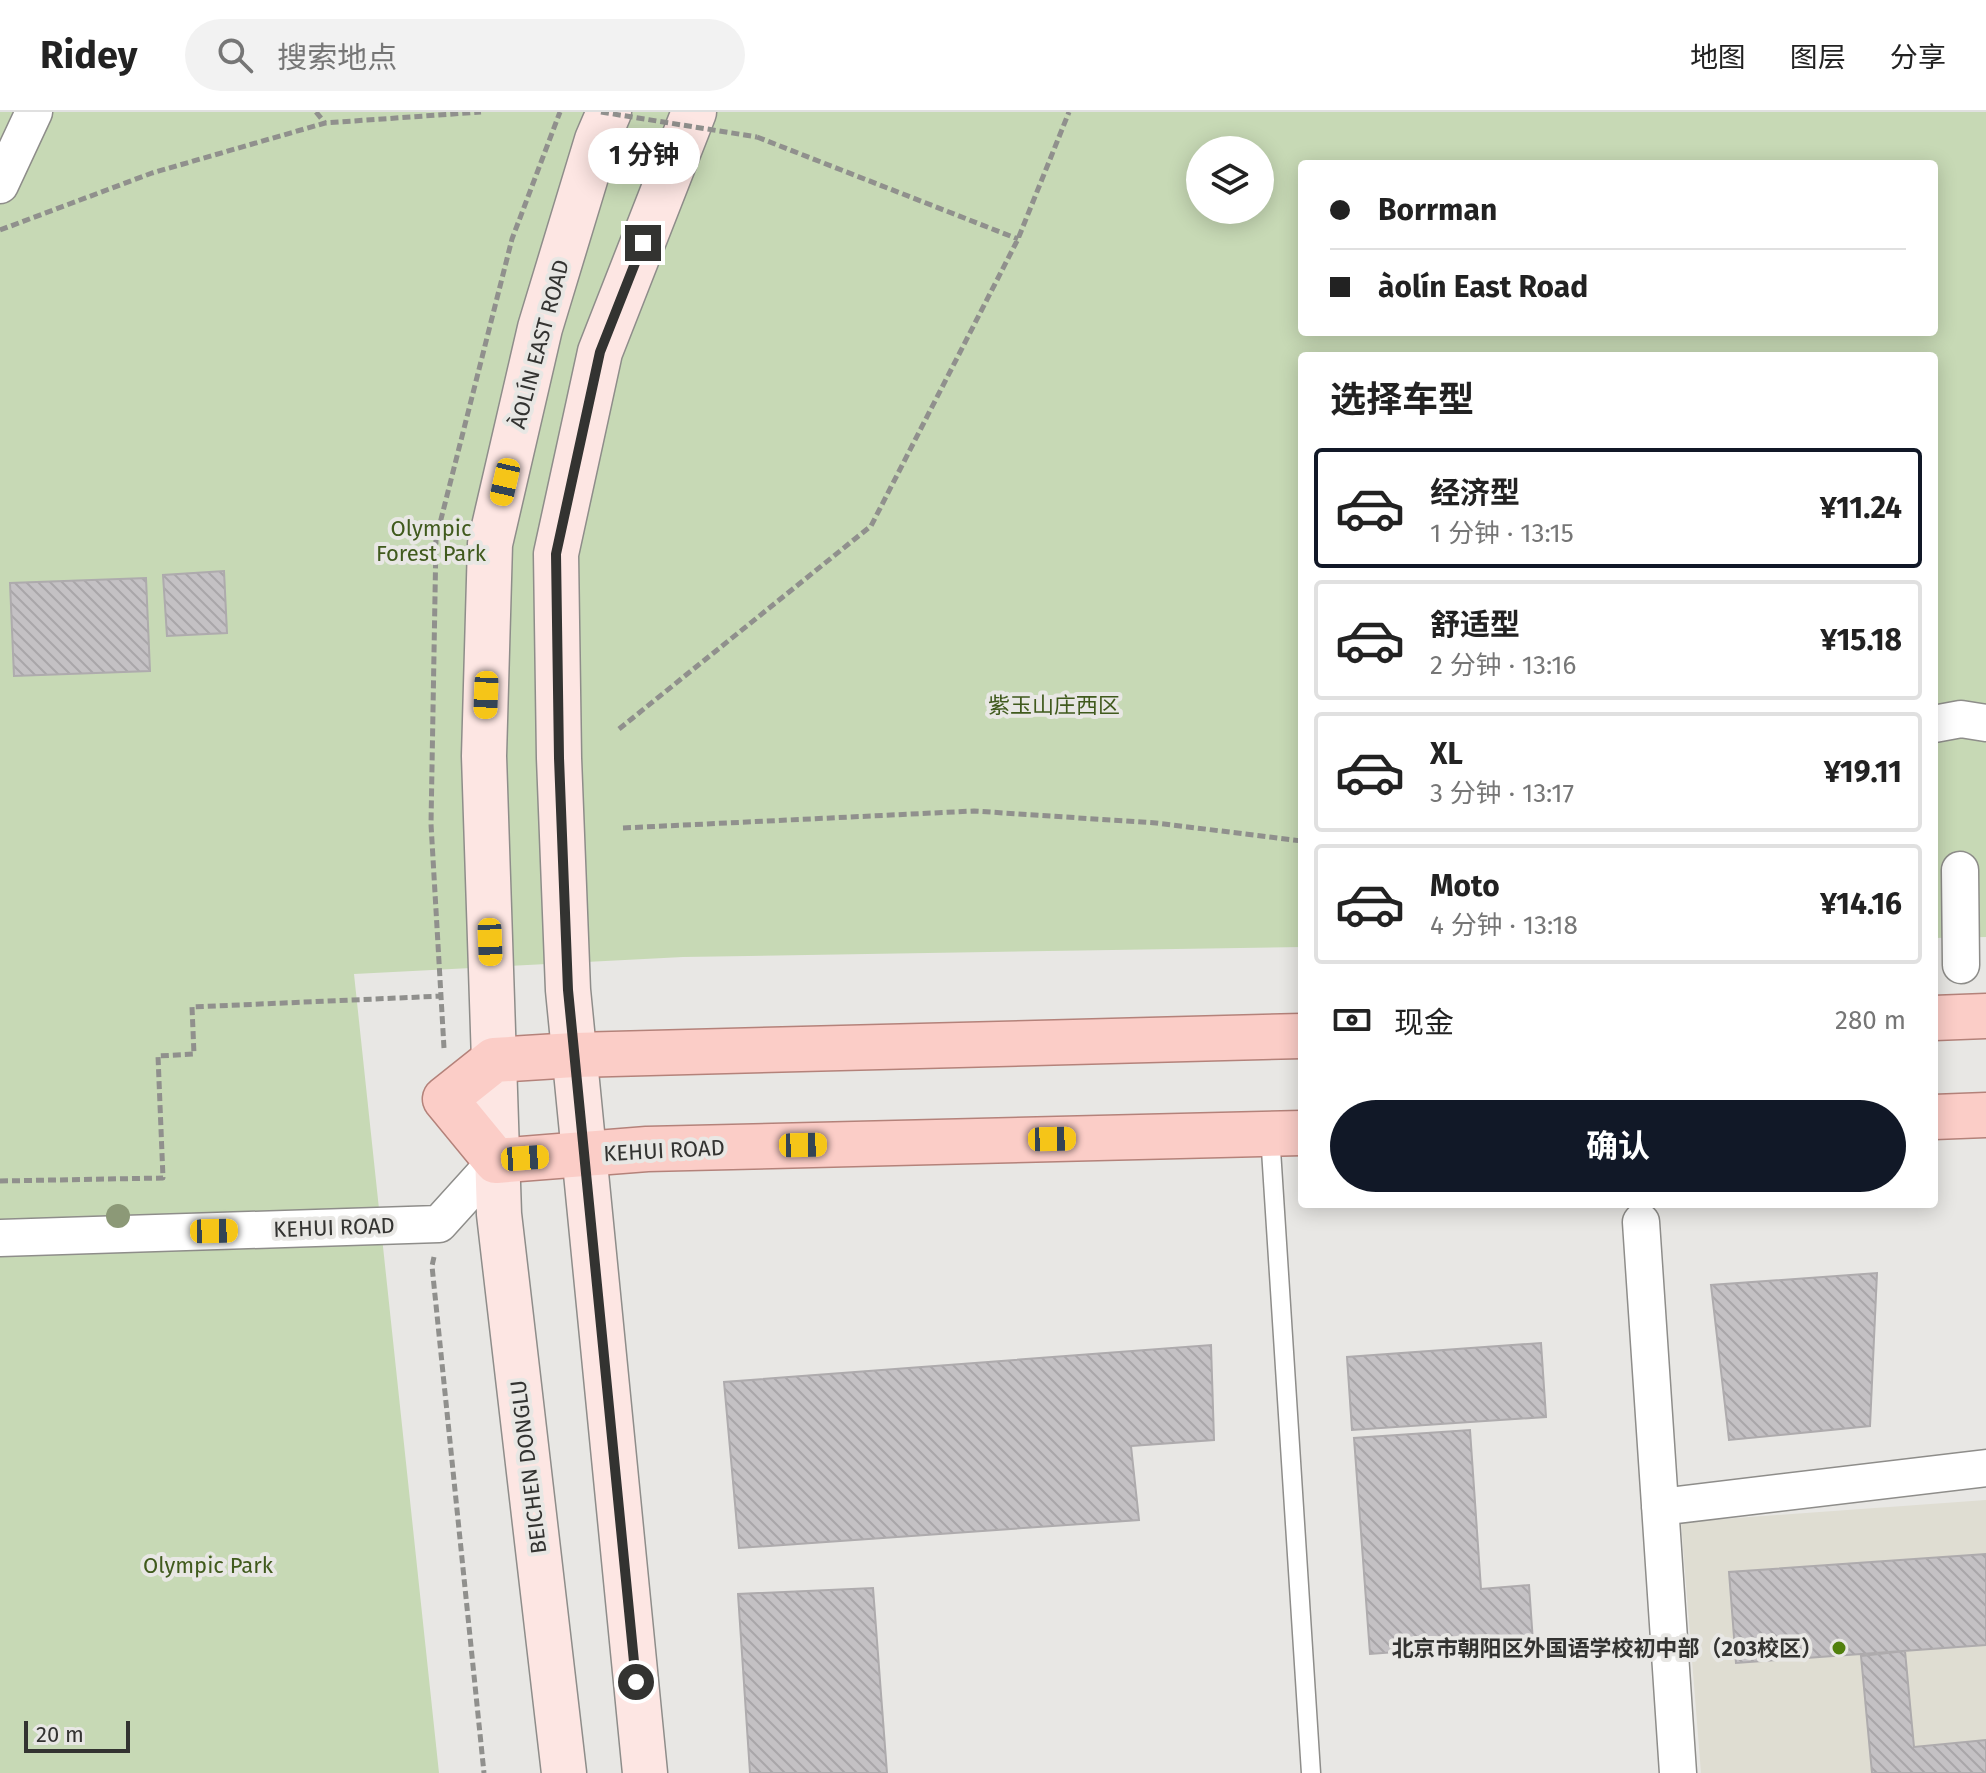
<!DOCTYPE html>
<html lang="zh">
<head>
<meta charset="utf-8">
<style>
	body { margin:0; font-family:"Fira Sans","Noto Sans SC",sans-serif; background:#f2f2f2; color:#222; height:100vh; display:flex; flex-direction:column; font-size:30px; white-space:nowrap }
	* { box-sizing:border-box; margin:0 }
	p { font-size:26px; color:#767676 }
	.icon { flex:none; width:44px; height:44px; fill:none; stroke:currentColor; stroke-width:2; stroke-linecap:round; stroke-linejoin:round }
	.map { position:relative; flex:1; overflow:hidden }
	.drawer { position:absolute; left:1298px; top:240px; width:640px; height:856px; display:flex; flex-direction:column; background:#fff; border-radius:8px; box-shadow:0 4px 20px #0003 }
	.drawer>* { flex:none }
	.hud { position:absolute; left:1298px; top:48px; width:640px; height:176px; border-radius:8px; box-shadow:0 4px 20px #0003; display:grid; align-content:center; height:176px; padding:0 32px; background:#fff }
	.tools { position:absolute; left:1186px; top:24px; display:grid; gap:16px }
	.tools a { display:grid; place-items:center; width:88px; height:88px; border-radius:50%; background:#fff; box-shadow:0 4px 20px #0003; font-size:40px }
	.scale { position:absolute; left:24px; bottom:20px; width:106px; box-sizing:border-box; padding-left:8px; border:4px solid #333331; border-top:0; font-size:22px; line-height:28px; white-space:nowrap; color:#333331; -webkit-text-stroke:6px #e8e7e4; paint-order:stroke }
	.end { position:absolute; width:36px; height:36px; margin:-18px; border:10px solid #333331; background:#fff; box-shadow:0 0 0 4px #fff }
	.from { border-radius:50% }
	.bubble { position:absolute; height:56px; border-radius:28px; background:#fff; box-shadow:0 4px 20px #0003; font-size:26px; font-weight:700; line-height:56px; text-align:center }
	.car { position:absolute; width:24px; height:48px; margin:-24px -12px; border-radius:10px; box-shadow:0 0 6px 2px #0007; background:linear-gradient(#f5c518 24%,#345 0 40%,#f5c518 0 76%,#345 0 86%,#f5c518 0) }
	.hud b { display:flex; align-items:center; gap:28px; height:76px; font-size:30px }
	.hud b+b { border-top:2px solid #e0e0e0 }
	.hud i { width:20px; height:20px; background:#222 }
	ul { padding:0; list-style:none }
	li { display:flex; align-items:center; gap:24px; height:120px; margin:0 16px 12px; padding:0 16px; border:4px solid #e0e0e0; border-radius:8px }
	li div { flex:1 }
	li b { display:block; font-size:30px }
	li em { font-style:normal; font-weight:700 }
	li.selected { border-color:#111827 }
	li>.icon { width:72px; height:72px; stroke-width:1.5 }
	h2 { padding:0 32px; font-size:36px; line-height:96px }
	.pay { display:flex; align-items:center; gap:20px; height:88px; padding:0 32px; font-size:30px }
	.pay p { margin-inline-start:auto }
	.action { display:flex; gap:16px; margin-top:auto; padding:16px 32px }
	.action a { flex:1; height:92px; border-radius:48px; background:#111827; color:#fff; font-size:32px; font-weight:700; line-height:92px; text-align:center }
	header { display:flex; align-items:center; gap:48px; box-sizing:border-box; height:112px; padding:0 40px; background:#fff; border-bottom:2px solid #e0e0e0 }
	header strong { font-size:38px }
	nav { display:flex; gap:44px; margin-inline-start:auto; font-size:28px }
	.search { width:560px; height:72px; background:#f2f2f2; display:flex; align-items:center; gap:20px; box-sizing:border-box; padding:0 28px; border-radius:44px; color:#767676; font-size:30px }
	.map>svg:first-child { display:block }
</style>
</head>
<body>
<header>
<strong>Ridey</strong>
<div class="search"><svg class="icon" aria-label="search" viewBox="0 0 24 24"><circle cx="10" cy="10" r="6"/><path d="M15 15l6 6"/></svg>搜索地点</div>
<nav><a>地图</a><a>图层</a><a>分享</a></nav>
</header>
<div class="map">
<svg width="1986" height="1661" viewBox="0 0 1986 1661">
	<defs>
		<pattern id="building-back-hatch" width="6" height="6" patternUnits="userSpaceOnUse" patternTransform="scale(2)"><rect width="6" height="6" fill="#c4c1c4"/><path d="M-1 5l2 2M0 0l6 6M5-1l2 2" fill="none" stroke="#a9a6a9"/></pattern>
	</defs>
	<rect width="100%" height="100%" fill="#e8e7e4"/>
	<path fill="#dfddd2" d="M1986,1388V1661H1701L1681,1410Z"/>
	<path fill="#c7d9b5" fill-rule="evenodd" d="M0,0H1986V825L1934,826V244H1302V835L683,845L354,862L439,1661H0ZM1200,38H1260V98H1200ZM1302,52H1934V220H1302Z"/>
	<path fill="url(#building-back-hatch)" stroke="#aeabad" stroke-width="2" d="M224,459L227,521L167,524L163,463Z
		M146,466L150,559L14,564L10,471Z
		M1877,1161L1870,1314L1729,1328L1711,1173Z
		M1541,1231L1546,1305L1352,1318L1347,1245Z
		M1211,1233L1214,1328L1131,1334L1139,1408L739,1436L724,1270Z
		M1470,1318L1481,1477L1529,1473L1533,1530L1370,1542L1354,1326Z
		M1986,1442V1533L1736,1551L1729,1460Z
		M873,1476L887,1661H750L738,1482Z
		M1905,1539L1914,1635L1986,1628V1661H1872L1861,1544Z"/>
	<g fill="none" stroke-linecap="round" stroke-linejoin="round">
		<g stroke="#8e8d8a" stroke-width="21">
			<path id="lane" d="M1270,1022L1311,1661"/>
		</g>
		<g stroke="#8e8d8a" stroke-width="39">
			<path id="street" d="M0,73L34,0
				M1934,612L1961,607L1986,611
				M1960,758L1961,853
				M1641,1110L1678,1661
				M0,1126L439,1112L496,1049
				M1660,1395L1986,1356"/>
		</g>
		<g stroke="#8e8d8a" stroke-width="47">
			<path id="secondary" d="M564,1661L499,1102L484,644L490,432L540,216L597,28L609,0
				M645,1661L568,878L559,646L556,442L600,240L694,0"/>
		</g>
		<g stroke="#b4827a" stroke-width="47">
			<path id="primary" d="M1934,906L1986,904
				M1302,924L574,943L494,948L445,987L496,1049L647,1037L1302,1021
				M1934,1005L1986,1003"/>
		</g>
		<path stroke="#90908d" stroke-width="5" stroke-dasharray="8 4" stroke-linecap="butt" d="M316,0L325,11
			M757,25L1018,127
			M0,118L152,61L325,11L481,0
			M619,617L871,414L1018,127L1069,0
			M623,716L974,699L1156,711L1302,729
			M444,936L431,712L436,427L512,127L560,0
			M0,1069L163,1066L158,944L194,942L192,895L443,884
			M434,1145L432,1154L484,1661"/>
		<use href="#lane" stroke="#fff" stroke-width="18"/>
		<use href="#street" stroke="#fff" stroke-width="36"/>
		<use href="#secondary" stroke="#fde6e3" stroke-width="44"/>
		<use href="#primary" stroke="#fbcdc7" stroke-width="44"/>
		<path stroke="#90908d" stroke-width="5" stroke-dasharray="8 4" stroke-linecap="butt" d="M601,0L757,25"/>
	</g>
	<circle fill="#8c9977" cx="118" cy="1104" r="12"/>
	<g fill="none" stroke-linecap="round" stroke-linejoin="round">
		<path stroke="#333331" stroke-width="10" d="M636,1570L568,878L559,646L556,442L600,240L643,131"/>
	</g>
	<circle fill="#51800d" stroke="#e8e7e4" stroke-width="3" cx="1839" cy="1536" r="8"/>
	<g text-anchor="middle" stroke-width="8" stroke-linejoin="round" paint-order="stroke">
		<g font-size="22" fill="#333331" stroke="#e8e7e4">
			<text transform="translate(539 232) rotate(-75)" y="8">ÀOLÍN EAST ROAD</text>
			<text transform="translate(664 1038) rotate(-3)" y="8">KEHUI ROAD</text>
			<text transform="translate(334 1115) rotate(-2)" y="8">KEHUI ROAD</text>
			<text transform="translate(528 1355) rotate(-97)" y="8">BEICHEN DONGLU</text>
		</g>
		<g font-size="22" fill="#405a1d" stroke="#e8e7e4">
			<text x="431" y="424">Olympic<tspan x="431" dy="25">Forest Park</tspan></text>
			<text x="1054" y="601">紫玉山庄西区</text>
			<text x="208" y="1461">Olympic Park</text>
		</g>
		<g font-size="22" font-weight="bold" fill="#333331" stroke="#e8e7e4" text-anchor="end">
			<text x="1823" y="1544">北京市朝阳区外国语学校初中部（203校区）</text>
		</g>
	</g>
</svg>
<div class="tools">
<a><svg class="icon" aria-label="layers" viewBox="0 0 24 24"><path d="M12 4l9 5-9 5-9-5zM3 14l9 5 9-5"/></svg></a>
</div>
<div class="scale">20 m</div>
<i class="end from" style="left:636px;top:1570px"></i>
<i class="end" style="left:643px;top:131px"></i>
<div class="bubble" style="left:588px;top:16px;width:112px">1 分钟</div>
<i class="car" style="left:505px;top:370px;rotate:193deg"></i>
<i class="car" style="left:486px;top:583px;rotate:182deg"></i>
<i class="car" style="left:490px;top:830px;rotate:178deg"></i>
<i class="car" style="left:1052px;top:1027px;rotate:89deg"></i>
<i class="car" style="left:803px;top:1033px;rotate:89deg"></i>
<i class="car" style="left:525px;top:1046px;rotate:86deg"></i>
<i class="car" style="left:214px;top:1119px;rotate:89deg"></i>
<div class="hud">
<b><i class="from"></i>Borrman</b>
<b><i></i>àolín East Road</b>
</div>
<section class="drawer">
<h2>选择车型</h2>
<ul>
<li class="selected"><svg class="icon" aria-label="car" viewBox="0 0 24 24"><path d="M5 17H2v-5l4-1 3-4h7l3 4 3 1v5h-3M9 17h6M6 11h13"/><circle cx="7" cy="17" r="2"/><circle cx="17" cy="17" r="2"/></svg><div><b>经济型</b><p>1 分钟 · 13:15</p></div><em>¥11.24</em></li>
<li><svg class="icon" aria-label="car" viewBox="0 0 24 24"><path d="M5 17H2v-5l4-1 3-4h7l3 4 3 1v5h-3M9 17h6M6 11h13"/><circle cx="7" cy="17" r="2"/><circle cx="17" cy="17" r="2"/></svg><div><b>舒适型</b><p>2 分钟 · 13:16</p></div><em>¥15.18</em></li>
<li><svg class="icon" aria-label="car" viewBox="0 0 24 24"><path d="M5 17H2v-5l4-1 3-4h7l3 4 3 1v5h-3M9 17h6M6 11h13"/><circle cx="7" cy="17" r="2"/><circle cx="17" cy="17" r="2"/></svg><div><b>XL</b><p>3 分钟 · 13:17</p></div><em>¥19.11</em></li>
<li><svg class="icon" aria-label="car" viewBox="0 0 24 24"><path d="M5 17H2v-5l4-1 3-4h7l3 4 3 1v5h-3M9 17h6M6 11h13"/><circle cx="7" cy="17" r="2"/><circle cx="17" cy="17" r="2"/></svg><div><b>Moto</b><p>4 分钟 · 13:18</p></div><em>¥14.16</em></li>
</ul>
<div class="pay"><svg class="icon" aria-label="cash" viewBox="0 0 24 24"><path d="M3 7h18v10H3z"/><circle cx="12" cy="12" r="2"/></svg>现金<p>280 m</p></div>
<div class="action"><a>确认</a></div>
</section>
</div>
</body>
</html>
